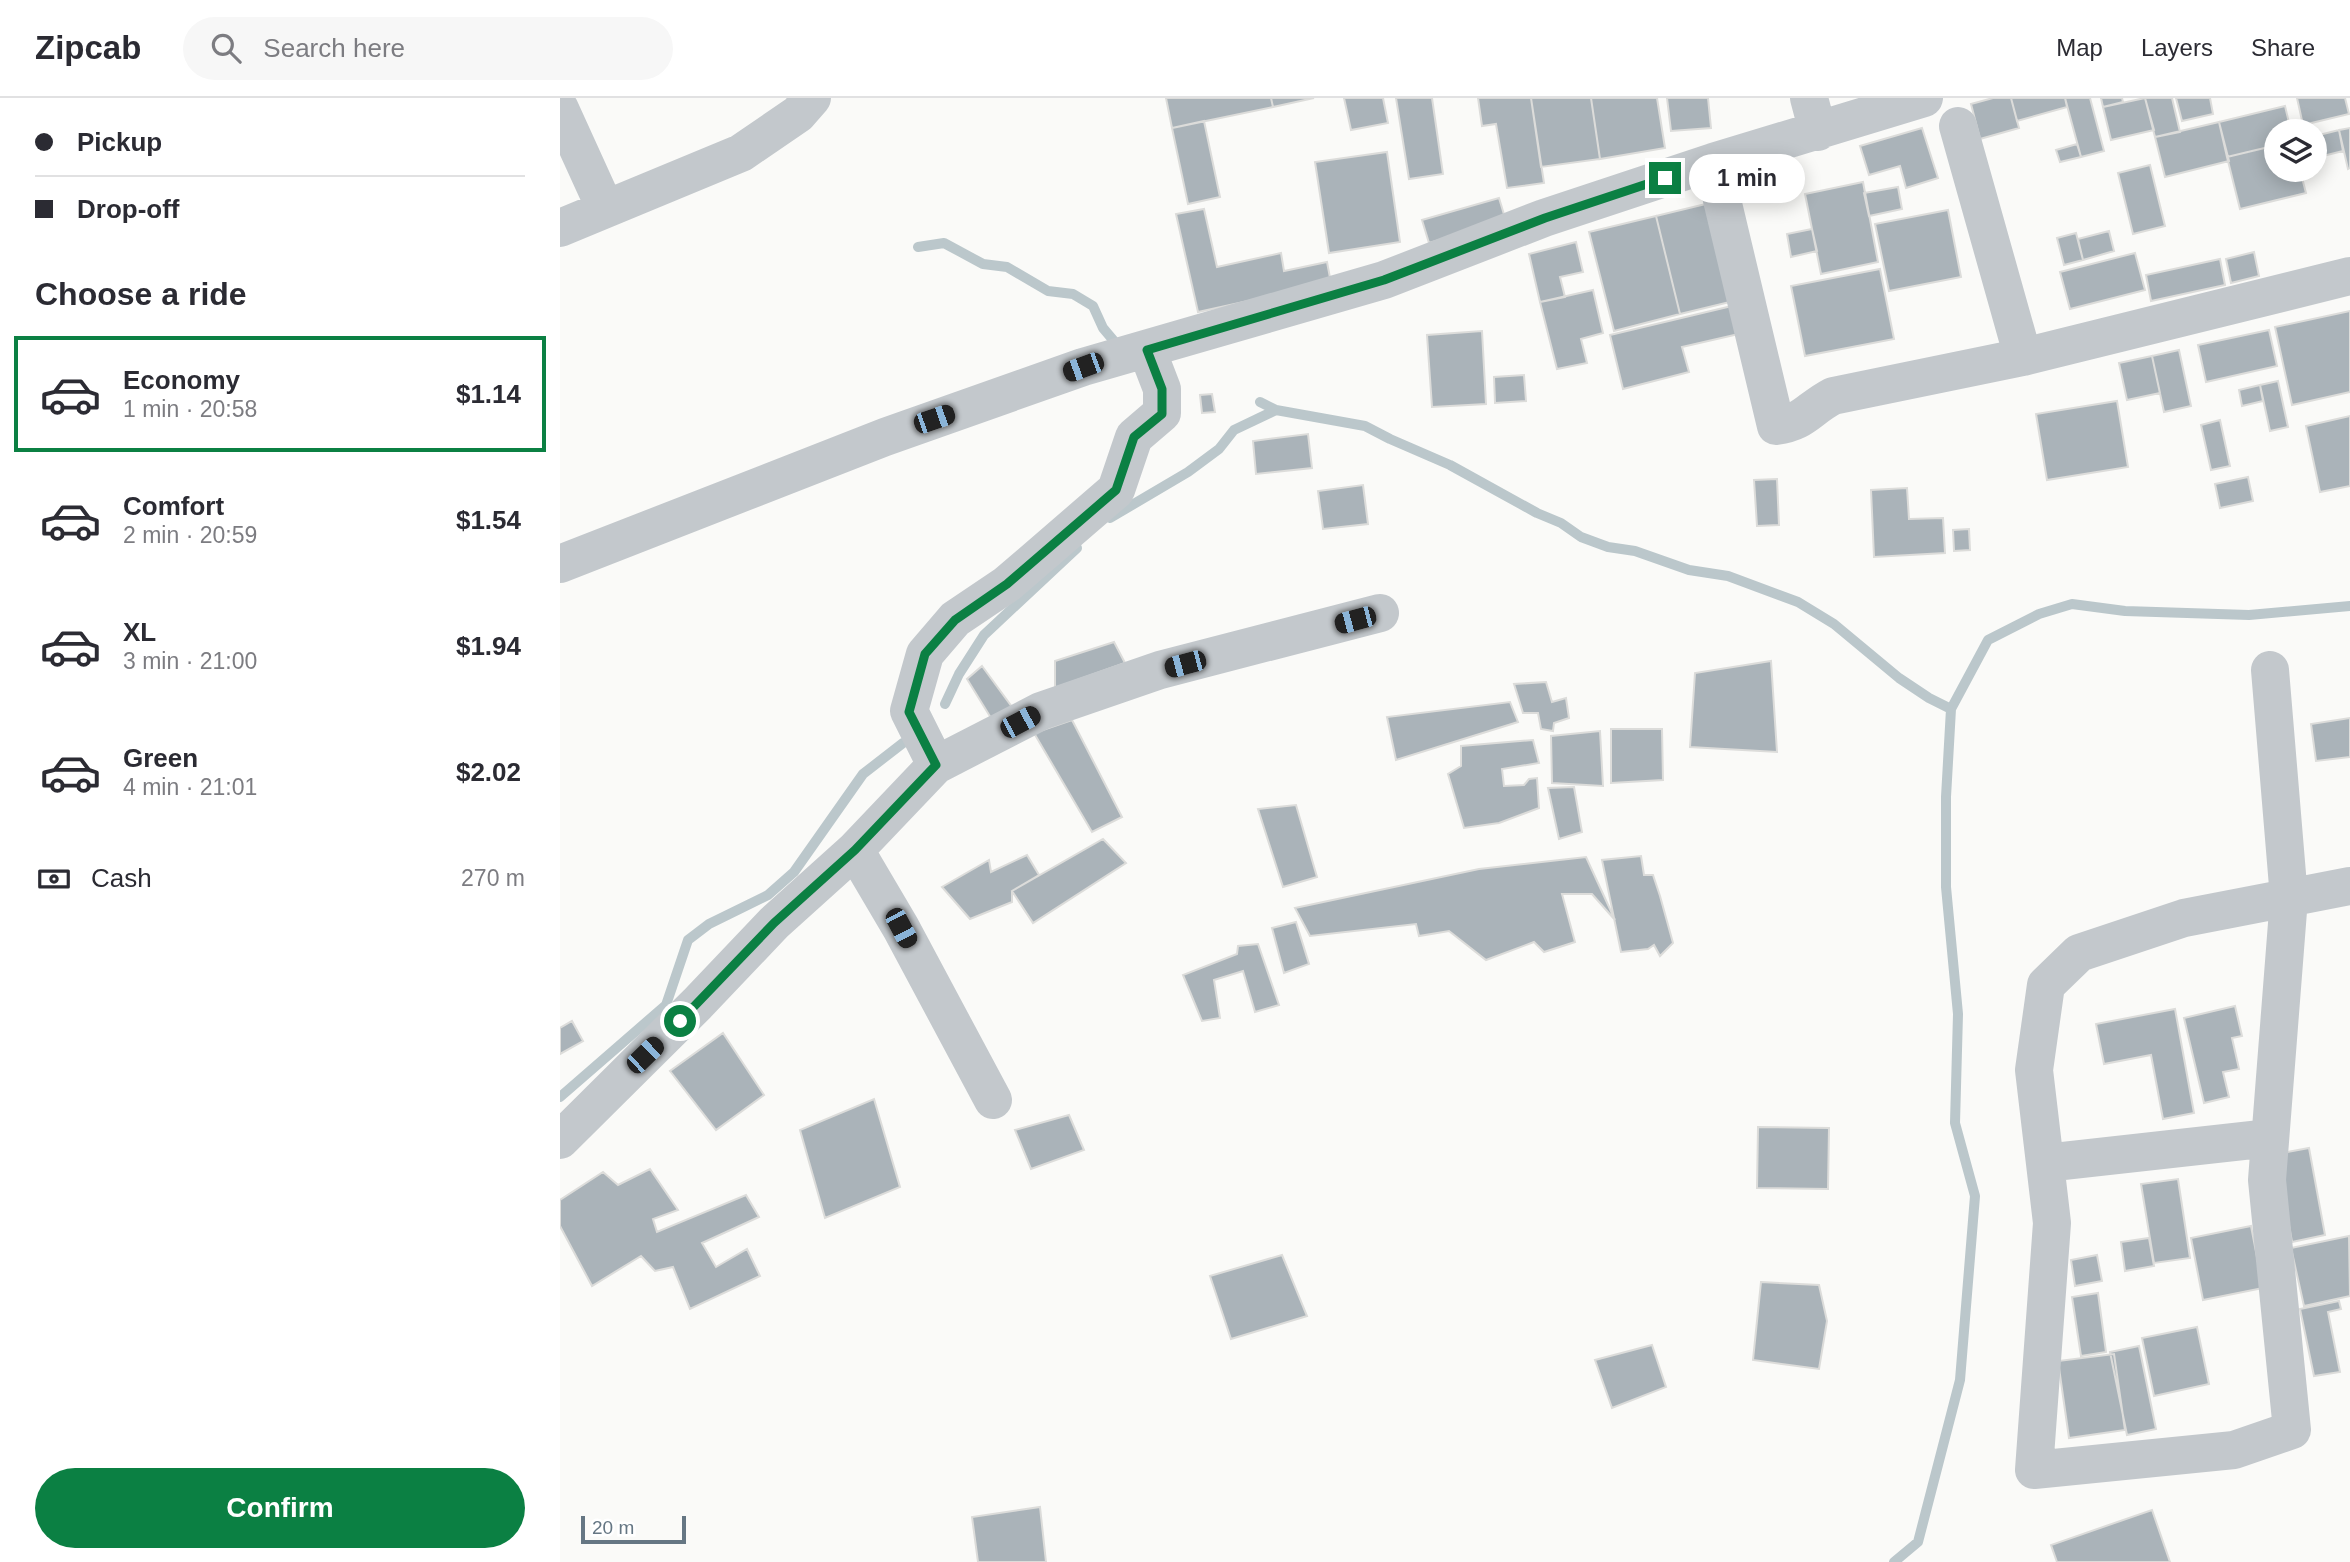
<!DOCTYPE html>
<html lang="en">
<head>
<meta charset="utf-8">
<style>
	body { margin:0; font-family:Helvetica,sans-serif; background:#f7f7f7; color:#2b2b33; height:100vh; display:flex; flex-direction:column; font-size:26px; white-space:nowrap }
	* { box-sizing:border-box; margin:0 }
	p { font-size:23px; color:#7c7c81 }
	.icon { flex:none; width:38px; height:38px; fill:none; stroke:currentColor; stroke-width:2; stroke-linecap:round; stroke-linejoin:round }
	.map { position:relative; flex:1; overflow:hidden }
	.side { display:flex; flex-direction:column; background:#fff; width:560px }
	.side>* { flex:none }
	.guide { display:grid; align-content:center; height:154px; padding:0 35px; background:#fff }
	.buttons { position:absolute; left:1704px; top:21px; display:grid; gap:14px }
	.buttons a { display:grid; place-items:center; width:63px; height:63px; border-radius:50%; background:#fff; box-shadow:0 4px 18px #0003; font-size:35px }
	.scale { position:absolute; left:21px; bottom:18px; width:105px; box-sizing:border-box; padding-left:7px; border:4px solid #657683; border-top:0; font-size:19px; line-height:24px; white-space:nowrap; color:#657683; -webkit-text-stroke:5px #fff; paint-order:stroke }
	.end { position:absolute; width:32px; height:32px; margin:-16px; border:9px solid #0b8043; background:#fff; box-shadow:0 0 0 4px #fff }
	.from { border-radius:50% }
	.bubble { position:absolute; height:49px; border-radius:24px; background:#fff; box-shadow:0 4px 18px #0003; font-size:23px; font-weight:700; line-height:49px; text-align:center }
	.car { position:absolute; width:21px; height:42px; margin:-21px -10px; border-radius:9px; box-shadow:0 0 5px 2px #0007; background:linear-gradient(#222 24%,#8ab4d8 0 40%,#222 0 76%,#8ab4d8 0 86%,#222 0) }
	.guide b { display:flex; align-items:center; gap:24px; height:66px; font-size:26px }
	.guide b+b { border-top:2px solid #e1e1e2 }
	.guide i { width:18px; height:18px; background:#2b2b33 }
	ul { padding:0; list-style:none }
	li { display:flex; align-items:center; gap:21px; height:116px; margin:0 14px 10px; padding:0 21px; border:4px solid transparent; border-radius:0px }
	li div { flex:1 }
	li b { display:block; font-size:26px }
	li em { font-style:normal; font-weight:700 }
	li.selected { border-color:#0b8043 }
	li>.icon { width:63px; height:63px; stroke-width:1.5 }
	h2 { padding:0 35px; font-size:32px; line-height:84px }
	.pay { display:flex; align-items:center; gap:18px; height:77px; padding:0 35px; font-size:26px }
	.pay p { margin-inline-start:auto }
	.cta { display:flex; gap:14px; margin-top:auto; padding:14px 35px }
	.cta a { flex:1; height:80px; border-radius:42px; background:#0b8043; color:#fff; font-size:28px; font-weight:700; line-height:80px; text-align:center }
	header { display:flex; align-items:center; gap:42px; box-sizing:border-box; height:98px; padding:0 35px; background:#fff; border-bottom:2px solid #e1e1e2 }
	header strong { font-size:33px }
	nav { display:flex; gap:38px; margin-inline-start:auto; font-size:24px }
	.search { width:490px; height:63px; background:#f7f7f7; display:flex; align-items:center; gap:18px; box-sizing:border-box; padding:0 24px; border-radius:38px; color:#7c7c81; font-size:26px }
	main { display:flex; flex:1; min-height:0 }
	.map>svg:first-child { display:block }
</style>
</head>
<body>
<header>
<strong>Zipcab</strong>
<div class="search"><svg class="icon" aria-label="search" viewBox="0 0 24 24"><circle cx="10" cy="10" r="6"/><path d="M15 15l6 6"/></svg>Search here</div>
<nav><a>Map</a><a>Layers</a><a>Share</a></nav>
</header>
<main>
<section class="side">
<div class="guide">
<b><i class="from"></i>Pickup</b>
<b><i></i>Drop-off</b>
</div>
<h2>Choose a ride</h2>
<ul>
<li class="selected"><svg class="icon" aria-label="car" viewBox="0 0 24 24"><path d="M5 17H2v-5l4-1 3-4h7l3 4 3 1v5h-3M9 17h6M6 11h13"/><circle cx="7" cy="17" r="2"/><circle cx="17" cy="17" r="2"/></svg><div><b>Economy</b><p>1 min · 20:58</p></div><em>$1.14</em></li>
<li><svg class="icon" aria-label="car" viewBox="0 0 24 24"><path d="M5 17H2v-5l4-1 3-4h7l3 4 3 1v5h-3M9 17h6M6 11h13"/><circle cx="7" cy="17" r="2"/><circle cx="17" cy="17" r="2"/></svg><div><b>Comfort</b><p>2 min · 20:59</p></div><em>$1.54</em></li>
<li><svg class="icon" aria-label="car" viewBox="0 0 24 24"><path d="M5 17H2v-5l4-1 3-4h7l3 4 3 1v5h-3M9 17h6M6 11h13"/><circle cx="7" cy="17" r="2"/><circle cx="17" cy="17" r="2"/></svg><div><b>XL</b><p>3 min · 21:00</p></div><em>$1.94</em></li>
<li><svg class="icon" aria-label="car" viewBox="0 0 24 24"><path d="M5 17H2v-5l4-1 3-4h7l3 4 3 1v5h-3M9 17h6M6 11h13"/><circle cx="7" cy="17" r="2"/><circle cx="17" cy="17" r="2"/></svg><div><b>Green</b><p>4 min · 21:01</p></div><em>$2.02</em></li>
</ul>
<div class="pay"><svg class="icon" aria-label="cash" viewBox="0 0 24 24"><path d="M3 7h18v10H3z"/><circle cx="12" cy="12" r="2"/></svg>Cash<p>270 m</p></div>
<div class="cta"><a>Confirm</a></div>
</section>
<div class="map">
<svg width="1790" height="1464" viewBox="0 0 1790 1464">
	<rect width="100%" height="100%" fill="#fafaf8"/>
	<g fill="none" stroke-linecap="round" stroke-linejoin="round">
		<path stroke="#bbc7cb" stroke-width="10" d="M358,149L384,145L423,166L447,169L488,193L513,196L533,208L543,230L559,249
			M700,304L716,312L805,328L830,341L890,367L977,415L1001,425L1021,439L1048,449L1075,453L1129,472L1168,478L1238,504L1274,526L1339,580L1369,600L1391,611
			M550,420L628,374L659,351L674,332L716,312
			M385,606L399,576L424,537L517,450
			M0,999L106,907L128,842L149,826L208,797L234,774L303,676L343,645
			M1334,1464L1358,1444L1400,1282L1415,1098L1395,1025L1398,916L1386,789V699L1391,611L1428,542L1479,516L1512,506L1565,513L1689,517L1790,508"/>
	</g>
	<path fill="#aab3b9" stroke="#dcdcda" stroke-width="2" d="M606,0H711L713,9L612,30Z
		M711,0H754L713,9Z
		M784,0H823L828,25L791,32Z
		M836,0H872L883,76L849,81Z
		M918,0H971L984,85L947,90L936,26L922,28Z
		M971,0H1031L1040,61L981,69Z
		M1031,0H1097L1105,50L1040,61Z
		M1107,0H1148L1151,30L1111,33Z
		M1433,0H1451L1459,30L1420,41L1411,6Z
		M1451,0H1505L1507,9L1457,23Z
		M1505,0H1530L1544,53L1521,59Z
		M1541,0H1562L1563,4L1543,9Z
		M1585,0L1594,32L1551,42L1543,9Z
		M1585,0H1612L1620,34L1595,39Z
		M1616,0H1650L1653,16L1622,23Z
		M1737,0H1785L1789,16L1743,27Z
		M1725,8L1731,33H1717V47L1667,59L1659,24Z
		M644,23L660,99L628,106L612,30Z
		M1659,24L1669,63L1605,79L1595,39Z
		M1362,30L1378,80L1346,90L1340,68L1309,77L1300,48Z
		M1790,30V70L1788,71L1779,32Z
		M1779,32L1783,53L1755,60V38Z
		M1517,46L1521,59L1500,64L1496,52Z
		M1717,47V72H1740L1746,95L1680,111L1667,59Z
		M827,54L840,144L769,155L755,64Z
		M1590,67L1605,128L1573,136L1558,75Z
		M1303,84L1318,164L1261,176L1245,96Z
		M1338,89L1342,111L1309,118L1304,95Z
		M939,100L946,123L869,145L862,122Z
		M1154,104L1178,202L1120,216L1096,118Z
		M644,111L657,169L721,155L724,173L767,164L771,185L638,214L616,116Z
		M1388,112L1401,179L1329,193L1315,126Z
		M1096,118L1120,216L1054,233L1029,134Z
		M1252,131L1257,153L1231,159L1227,136Z
		M1549,133L1554,153L1523,162L1518,141Z
		M1516,135L1523,162L1504,167L1497,140Z
		M1016,144L1023,174L1000,179L1005,199L980,204L969,156Z
		M1694,154L1699,178L1671,185L1666,161Z
		M1575,155L1585,192L1510,211L1500,174Z
		M1660,161L1665,187L1591,203L1586,177Z
		M1320,171L1334,241L1245,258L1231,188Z
		M1033,192L1043,235L1021,241L1027,265L997,271L980,204Z
		M1176,207L1183,235L1122,249L1129,274L1063,291L1050,237Z
		M1790,213V294L1732,307L1715,229Z
		M1709,232L1717,268L1646,284L1638,247Z
		M922,233L926,306L872,309L867,237Z
		M1619,252L1631,308L1604,314L1592,258Z
		M1592,258L1600,295L1567,302L1559,265Z
		M964,277L966,303L935,305L934,279Z
		M1718,283L1728,329L1710,333L1700,287Z
		M1700,287L1703,303L1682,308L1679,292Z
		M652,296L655,314L642,315L640,297Z
		M1557,303L1568,369L1487,382L1476,316Z
		M1790,318V388L1760,394L1746,328Z
		M1660,322L1670,368L1651,372L1641,327Z
		M748,336L752,370L696,376L693,343Z
		M1688,379L1693,403L1660,410L1655,386Z
		M1217,381L1219,427L1197,428L1194,382Z
		M803,387L808,426L763,431L758,393Z
		M1347,390L1349,421L1383,420L1385,455L1314,459L1311,392Z
		M1409,431L1410,452L1394,453L1393,432Z
		M554,544L565,565L495,590V563Z
		M1211,563L1217,654L1130,649L1135,575Z
		M422,568L452,609L431,620L407,581Z
		M986,584L992,604L1006,600L1009,620L994,625L993,633L981,631L978,615H963L954,586Z
		M950,604L958,624L836,662L827,619Z
		M1790,620V659L1756,663L1751,626Z
		M512,622L562,719L532,734L474,635Z
		M1051,631H1102L1103,682L1051,685Z
		M1040,633L1043,688L992,685L991,638Z
		M973,642L979,665L942,671L944,688L964,687L969,681L977,680L979,710L939,725L904,730L888,676L901,668V648Z
		M1014,689L1022,734L999,741L988,690Z
		M736,707L757,779L723,789L698,711Z
		M543,741L566,765L473,825L452,793Z
		M467,757L479,777L452,793V804L410,821L382,789L429,762L431,774Z
		M1081,758L1084,777H1093L1100,798L1113,845L1100,858L1094,847L1088,851L1061,854L1042,762Z
		M1026,759L1055,822L1032,796H1002L1015,844L984,854L974,844L926,862L889,833L859,838L856,826L750,838L735,810L919,771Z
		M736,824L749,866L724,875L712,830Z
		M698,846L719,907L695,914L683,873L654,882L660,920L642,923L623,877L677,856L678,848Z
		M1675,908L1682,938L1672,940L1679,971L1663,974L1669,999L1644,1005L1624,920Z
		M1615,911L1634,1015L1603,1021L1591,957L1544,966L1536,926Z
		M12,923L23,943L0,956V930Z
		M163,935L204,997L156,1032L110,973Z
		M314,1001L340,1089L265,1120L240,1032Z
		M509,1017L524,1052L471,1071L455,1032Z
		M1198,1029L1269,1030L1268,1091L1197,1090Z
		M1749,1050L1765,1137L1732,1144L1716,1056Z
		M90,1071L118,1112L93,1121L97,1134L186,1097L199,1119L142,1145L156,1169L187,1151L200,1178L130,1211L113,1169L95,1173L81,1158L32,1188L0,1128V1102L43,1074L58,1087Z
		M1618,1081L1630,1160L1594,1165L1581,1086Z
		M1691,1128L1703,1190L1643,1202L1631,1140Z
		M1789,1138L1790,1198L1744,1208L1731,1150Z
		M1589,1140L1594,1168L1565,1173L1561,1144Z
		M722,1157L747,1218L671,1241L650,1178Z
		M1537,1157L1542,1183L1515,1188L1511,1162Z
		M1201,1184L1259,1187L1267,1223L1259,1271L1193,1262Z
		M1538,1195L1546,1254L1521,1258L1512,1199Z
		M1779,1203L1781,1211L1768,1214L1780,1274L1754,1278L1740,1211Z
		M1637,1229L1649,1286L1594,1298L1582,1240Z
		M1092,1247L1106,1289L1052,1310L1035,1262Z
		M1579,1248L1596,1331L1567,1337L1550,1254Z
		M1554,1256L1565,1332L1509,1340L1498,1263Z
		M480,1409L486,1464H418L412,1419Z
		M1592,1412L1610,1464H1497L1491,1447Z"/>
	<g fill="none" stroke-linecap="round" stroke-linejoin="round">
		<path stroke="#c3c8cc" stroke-width="38" d="M1249,0L1258,34
			M0,11L45,110
			M1398,28L1463,259
			M1153,64L1216,328C1245,324 1248,311 1273,298L1463,259L1790,178
			M0,130L181,55L238,16L252,0
			M0,466L325,339L523,269L824,182L984,120L1153,64L1364,0
			M1710,572L1729,800L1707,1082L1732,1332L1674,1352L1474,1372L1492,1125L1474,972L1486,887L1519,855L1624,820L1790,788
			M376,667L349,613L365,556L395,521L447,486L556,392L574,339L602,315V291L587,252
			M295,752L341,830L433,1002
			M0,1042L137,906L214,825L295,752L376,667L481,613L600,572L820,515
			M1485,1065L1710,1040"/>
	</g>
	<g fill="none" stroke-linecap="round" stroke-linejoin="round">
		<path stroke="#0b8043" stroke-width="9" d="M120,923L214,825L295,752L376,667L349,614L365,556L395,522L447,486L556,392L574,339L602,316V291L587,252L824,182L985,120L1105,80"/>
	</g>
</svg>
<div class="buttons">
<a><svg class="icon" aria-label="layers" viewBox="0 0 24 24"><path d="M12 4l9 5-9 5-9-5zM3 14l9 5 9-5"/></svg></a>
</div>
<div class="scale">20 m</div>
<i class="end from" style="left:120px;top:923px"></i>
<i class="end" style="left:1105px;top:80px"></i>
<div class="bubble" style="left:1129px;top:56px;width:116px">1 min</div>
<i class="car" style="left:523px;top:269px;rotate:250deg"></i>
<i class="car" style="left:374px;top:321px;rotate:71deg"></i>
<i class="car" style="left:795px;top:522px;rotate:255deg"></i>
<i class="car" style="left:625px;top:566px;rotate:255deg"></i>
<i class="car" style="left:460px;top:624px;rotate:62deg"></i>
<i class="car" style="left:341px;top:830px;rotate:152deg"></i>
<i class="car" style="left:85px;top:957px;rotate:46deg"></i>
</div>
</main>
</body>
</html>
